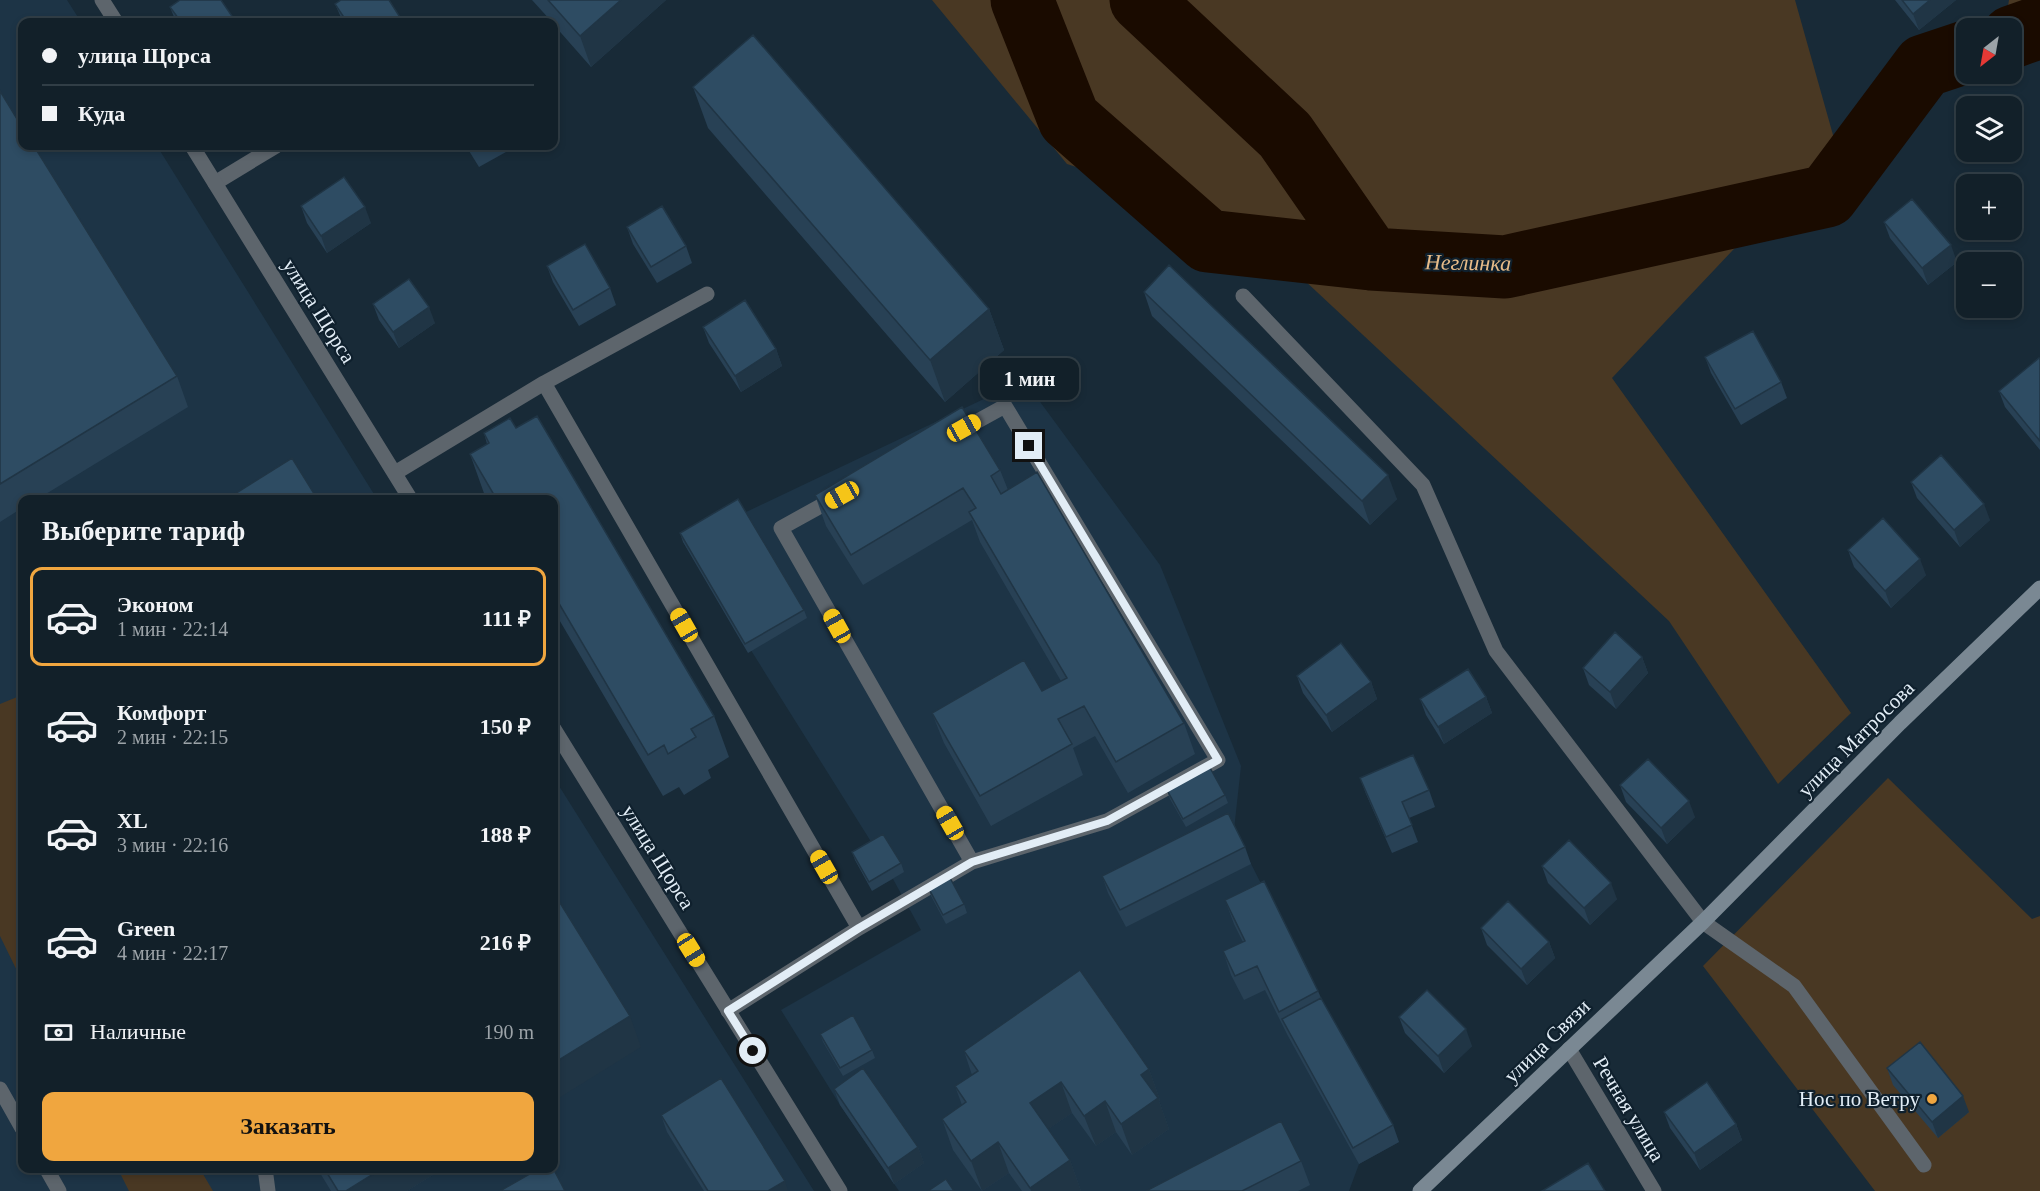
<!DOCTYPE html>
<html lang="ru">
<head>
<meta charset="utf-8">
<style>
	body { margin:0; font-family:"Times New Roman",serif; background:#1b2831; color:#f1f3f6; height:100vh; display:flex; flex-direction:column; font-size:22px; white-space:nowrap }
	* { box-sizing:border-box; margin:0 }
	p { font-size:20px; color:#9ca3a8 }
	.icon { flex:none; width:33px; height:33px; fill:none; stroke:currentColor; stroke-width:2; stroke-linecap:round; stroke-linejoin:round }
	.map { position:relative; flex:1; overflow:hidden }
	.sheet { position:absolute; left:18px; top:495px; width:540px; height:678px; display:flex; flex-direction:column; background:#122029; border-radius:12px; box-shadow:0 3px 9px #0003,0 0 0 2px #313e46 }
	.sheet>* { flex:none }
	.top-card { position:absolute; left:18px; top:18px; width:540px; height:132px; border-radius:12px; box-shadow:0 3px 9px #0003,0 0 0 2px #313e46; display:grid; align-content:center; height:132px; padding:0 24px; background:#122029 }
	.needle { width:39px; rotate:211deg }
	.controls { position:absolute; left:1956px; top:18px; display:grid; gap:12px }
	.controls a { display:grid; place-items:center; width:66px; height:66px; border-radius:12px; background:#122029; box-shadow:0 3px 9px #0003,0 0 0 2px #313e46; font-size:30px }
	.end { position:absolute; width:27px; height:27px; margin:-14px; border:8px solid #e2edf6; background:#111; box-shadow:0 0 0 3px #111 }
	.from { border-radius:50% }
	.bubble { position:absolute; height:42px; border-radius:12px; background:#122029; box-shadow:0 3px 9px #0003,0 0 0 2px #313e46; font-size:20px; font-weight:700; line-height:42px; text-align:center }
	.car { position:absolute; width:18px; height:36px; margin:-18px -9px; border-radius:8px; box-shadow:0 0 4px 2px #0007; background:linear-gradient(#f5c518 24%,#345 0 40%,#f5c518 0 76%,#345 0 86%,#f5c518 0) }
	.top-card b { display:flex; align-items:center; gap:21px; height:57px; font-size:22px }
	.top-card b+b { border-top:2px solid #313e46 }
	.top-card i { width:15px; height:15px; background:#f1f3f6 }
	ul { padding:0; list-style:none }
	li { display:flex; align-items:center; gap:18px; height:99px; margin:0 12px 9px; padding:0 12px; border:3px solid transparent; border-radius:12px }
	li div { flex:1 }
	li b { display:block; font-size:22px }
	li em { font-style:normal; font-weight:700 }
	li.active { border-color:#f0a63f }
	li>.icon { width:54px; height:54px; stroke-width:1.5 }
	h2 { padding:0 24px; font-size:27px; line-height:72px }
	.pay { display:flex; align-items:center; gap:15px; height:66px; padding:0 24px; font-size:22px }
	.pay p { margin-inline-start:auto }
	.primary-button { display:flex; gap:12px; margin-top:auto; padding:12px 24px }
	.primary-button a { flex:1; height:69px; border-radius:12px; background:#f0a63f; color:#111; font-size:24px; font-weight:700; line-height:69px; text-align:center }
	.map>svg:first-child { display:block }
</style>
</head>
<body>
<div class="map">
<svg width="2040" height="1191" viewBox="0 0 2040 1191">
	<rect width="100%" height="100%" fill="#182a37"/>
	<path fill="#1d3446" d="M0,0H67L81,22H22V146H157L377,499L22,500V1168H554V778L814,1191H0Z
		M1024,380L1160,565L1241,766L1234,830L1327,1015L1399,1142L1359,1164L1349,1191H899L840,1105L781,1010L921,930L893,879L872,890L855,860L875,848L683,542Z"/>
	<path fill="#493823" d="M932,0H1795L1835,142L1612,378L1851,713L1778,784L1669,621L1241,221L1067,164Z
		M2009,0H2040V16L2031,21L2008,6Z
		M22,695V981L0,936V704Z
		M1888,778L2032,919L2040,916V1191H1875L1703,966Z
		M118,1169H200L213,1191H129Z"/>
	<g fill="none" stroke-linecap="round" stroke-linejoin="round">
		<path stroke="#1a0b00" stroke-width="63" d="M1022,0L1069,119L1208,241L1371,259L1505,267L1827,196L1924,66L1966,52
			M1141,0L1285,135L1371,259
			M2012,37L2040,27"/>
		<path stroke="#5d656c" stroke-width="15" d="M215,183L276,146
			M1243,296L1423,485L1496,651L1703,922L1794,986L1924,1165
			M544,383L859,928
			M395,473L544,383L707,294
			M837,497L781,528L972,862
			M728,1011L859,928L972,862L1107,821L1218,760L1005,406L956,433
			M265,1168L268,1191"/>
		<path stroke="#5d656c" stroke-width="15" d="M102,0L116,22
			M192,146L411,500
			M554,729L840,1191
			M1569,1049L1654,1191
			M0,1089L22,1128
			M46,1168L59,1191"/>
		<path stroke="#7a8893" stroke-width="15" d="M1420,1191L1703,922L1900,723L2040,588"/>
	</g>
	<path fill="#284155" d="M532,0H666L591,67L554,25V22H552Z
		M1895,0H1956L1919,30Z
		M335,4L403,22H343Z
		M170,7L236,22H176Z
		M693,87L989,309L1004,350L945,402L708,128Z
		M0,91L177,376L188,407L36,500H22V508L0,522Z
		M466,146H517L479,167Z
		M301,206L371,223L327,253L307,223Z
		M1884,222L1957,262L1928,285L1890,238Z
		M627,227L686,246L692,263L657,283L633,244Z
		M547,266L610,288L616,305L579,326L553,282Z
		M1144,292L1397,499L1370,525L1152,316Z
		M373,304L435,323L399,348L379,320Z
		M703,327L776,349L782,366L741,392L709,343Z
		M1705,357L1781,382L1787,398L1741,425L1711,373Z
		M2040,360V450L2005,407L1999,391Z
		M516,428L714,716L729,757L708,770L711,778L684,795L679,787L663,796L554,611V500H487L485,496L470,454L487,444L484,433Z
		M1000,470L1008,490L1184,723L1195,754L1128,793L1095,736L1073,748L1083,775L991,826L944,743L932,713L1042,691L1061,681L980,542L972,520L863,585L826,526L815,495Z
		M1911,482L1990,520L1960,547L1917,498Z
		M680,533L804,610L807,618L748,653L683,542Z
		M1848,550L1926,575L1891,608L1854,567Z
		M1642,657L1648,673L1616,709L1589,685L1583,668Z
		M1297,676L1371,682L1377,699L1332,732L1303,693Z
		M1486,697L1492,713L1444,744L1426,715L1420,699Z
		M1360,778L1429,790L1435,807L1409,818L1418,842L1392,853L1366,794Z
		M1620,785L1695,817L1667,844L1626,802Z
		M1167,790L1225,795L1228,803L1186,827L1170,799Z
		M1245,847L1251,864L1126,927L1108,893L1102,876Z
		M852,852L901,863L904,872L872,891L855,860Z
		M1542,866L1617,899L1590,925L1548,883Z
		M928,887L964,904L967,913L946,924L931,896Z
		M1225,900L1318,991L1321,998L1393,1125L1399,1142L1359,1164L1288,1036L1265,990L1244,1000L1231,975L1223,951L1243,942L1234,924Z
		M1481,928L1549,942L1555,958L1527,985L1487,945Z
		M1399,1017L1472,1046L1444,1073L1405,1033Z
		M820,1034L872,1050L875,1058L843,1076L823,1042Z
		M964,1051L1149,1069L1160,1100L1159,1101L1169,1129L1132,1155L1116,1132L1096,1146L1072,1113L1048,1129L1070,1160L1081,1191H1022L1009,1173L982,1191L953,1150L942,1119L962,1105L955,1086L972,1075Z
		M1887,1068L1969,1112L1938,1138L1893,1085Z
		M834,1089L918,1147L924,1163L894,1184L840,1105Z
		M1664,1112L1736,1124L1742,1140L1700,1170L1670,1128Z
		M661,1115L788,1191H704L667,1132Z
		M1301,1161L1310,1185L1298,1191H1146Z
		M317,1168H444L407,1191H331Z"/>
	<path fill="#203545" d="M621,0H666L591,67L580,36Z
		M1930,0H1956L1919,30L1913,14Z
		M365,207L371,223L327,253L321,236Z
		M1951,245L1957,262L1928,285L1922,268Z
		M429,307L435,323L399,348L393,332Z
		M989,309L1004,350L945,402L930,360Z
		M776,349L782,366L741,392L735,376Z
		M1388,475L1397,499L1370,525L1362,501Z
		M1984,504L1990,520L1960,547L1954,530Z
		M1920,559L1926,575L1891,608L1885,591Z
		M1642,657L1648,673L1616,709L1610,692Z
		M1371,682L1377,699L1332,732L1326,715Z
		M1486,697L1492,713L1444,744L1438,727Z
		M1689,801L1695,817L1667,844L1661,828Z
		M1611,883L1617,899L1590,925L1584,908Z
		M1549,942L1555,958L1527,985L1521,969Z
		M630,1016L641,1047L554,1101V1063Z
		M1466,1029L1472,1046L1444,1073L1438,1056Z
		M1149,1069L1160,1100L1159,1101L1169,1129L1132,1155L1121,1124L1141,1075Z
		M1061,1082L1072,1113L1041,1134L1030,1103Z
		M1963,1096L1969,1112L1938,1138L1932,1122Z
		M1105,1101L1116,1132L1096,1146L1084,1116Z
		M1736,1124L1742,1140L1700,1170L1694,1153Z
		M998,1142L1009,1173L982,1191L971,1161Z
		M918,1147L924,1163L894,1184L888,1168Z
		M1070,1160L1081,1191H1031L1030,1188Z
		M383,1168H444L407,1191H346Z
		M785,1181L788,1191H768Z"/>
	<path fill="#2e4c63" stroke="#203545" stroke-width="1.5" d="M180,0H221L236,22H181L170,7Z
		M341,0H389L403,22H347L335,4Z
		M548,0H621L580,36Z
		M1902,0H1930L1913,14Z
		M753,35L989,309L930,360L693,87Z
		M0,91L22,127V146H34L177,376L0,484Z
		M470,146H482L473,151Z
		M344,177L365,207L321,236L301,206Z
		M1912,199L1951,245L1922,268L1884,222Z
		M662,206L686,246L651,267L627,227Z
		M585,244L610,288L573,310L547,266Z
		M1169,265L1388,475L1362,501L1144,292Z
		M409,279L429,307L393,332L373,304Z
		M745,300L776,349L735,376L703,327Z
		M1753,331L1781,382L1735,409L1705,357Z
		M2039,358L2040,360V441L1999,391Z
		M962,407L1000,470L991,476L1001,494L1037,472L1184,723L1116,762L1084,706L1058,719L1072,744L980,796L932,713L1024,660L1042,691L1067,678L969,512L976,508L963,488L851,555L815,495Z
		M537,416L714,716L691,729L696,737L668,754L664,745L648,755L554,595V500H497L470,454L489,443L484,433L510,418L516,428Z
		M1941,455L1984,504L1954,530L1911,482Z
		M292,458L318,500H225Z
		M738,499L804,610L745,644L680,533Z
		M1883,518L1920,559L1885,591L1848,550Z
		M1615,632L1642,657L1610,692L1583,668Z
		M1341,643L1371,682L1326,715L1297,676Z
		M1468,669L1486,697L1438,727L1420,699Z
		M1413,755L1429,790L1402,802L1412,825L1386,837L1360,778Z
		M1648,759L1689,801L1661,828L1620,785Z
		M1209,766L1225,795L1183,819L1167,790Z
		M1228,813L1245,847L1120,910L1102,876Z
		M883,834L901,863L869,882L852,852Z
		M1569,840L1611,883L1584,908L1542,866Z
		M949,876L964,904L943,915L928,887Z
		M1264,881L1318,991L1279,1012L1257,966L1235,976L1223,951L1245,941L1225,900Z
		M554,893L630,1016L554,1063Z
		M1508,901L1549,942L1521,969L1481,928Z
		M1080,970L1149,1069L1141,1075L1158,1098L1121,1124L1105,1101L1084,1116L1061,1082L1030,1103L1070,1160L1030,1188L998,1142L971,1161L942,1119L966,1102L955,1086L978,1071L964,1051Z
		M1427,990L1466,1029L1438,1056L1399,1017Z
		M1321,998L1393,1125L1353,1148L1282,1019Z
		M853,1015L872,1050L840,1068L820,1034Z
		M1920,1042L1963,1096L1932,1122L1887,1068Z
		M863,1068L918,1147L888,1168L834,1089Z
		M721,1078L785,1181L768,1191H708L661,1115Z
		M1707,1082L1736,1124L1694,1153L1664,1112Z
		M1281,1121L1301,1161L1242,1191H1146Z
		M1588,1163L1605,1191H1542Z
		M324,1168H383L346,1191H338Z
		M540,1168H553L565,1191H500Z
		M946,1179L954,1191H928Z"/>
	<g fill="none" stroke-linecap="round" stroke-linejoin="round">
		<path stroke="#e2edf6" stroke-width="8" d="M753,1051L728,1011L859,928L972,862L1107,821L1218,760L1029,446"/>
	</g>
	<circle fill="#f0a63f" stroke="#0f202d" stroke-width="2" cx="1932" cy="1099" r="6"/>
	<g text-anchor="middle" stroke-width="4.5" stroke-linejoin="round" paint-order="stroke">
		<g font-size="21" fill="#e2edf6" stroke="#0f202d">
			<text transform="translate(319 311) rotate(58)" y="7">улица Щорса</text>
			<text transform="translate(1856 739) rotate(-45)" y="7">улица Матросова</text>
			<text transform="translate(658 857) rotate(58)" y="7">улица Щорса</text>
			<text transform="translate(1547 1041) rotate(-44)" y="7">улица Связи</text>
			<text transform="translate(1629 1109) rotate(59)" y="7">Речная улица</text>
		</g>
		<g font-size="21" fill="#e2edf6" stroke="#0f202d" text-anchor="end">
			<text x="1920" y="1106">Нос по Ветру</text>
		</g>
		<g font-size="22" font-style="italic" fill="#e7bc89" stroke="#0f202d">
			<text transform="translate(1468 262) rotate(1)" y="8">Неглинка</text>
		</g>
	</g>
</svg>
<div class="controls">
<a><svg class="needle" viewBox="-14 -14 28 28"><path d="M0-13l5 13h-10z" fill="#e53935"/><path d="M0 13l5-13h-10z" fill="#9ca3a8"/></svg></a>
<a><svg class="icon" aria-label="layers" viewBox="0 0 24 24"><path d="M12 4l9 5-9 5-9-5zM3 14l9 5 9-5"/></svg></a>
<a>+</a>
<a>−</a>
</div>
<i class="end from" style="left:753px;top:1051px"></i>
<i class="end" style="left:1029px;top:446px"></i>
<div class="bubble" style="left:980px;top:358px;width:99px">1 мин</div>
<i class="car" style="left:964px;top:428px;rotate:61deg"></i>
<i class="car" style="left:842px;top:495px;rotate:241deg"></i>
<i class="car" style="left:684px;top:625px;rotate:330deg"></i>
<i class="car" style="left:837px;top:626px;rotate:331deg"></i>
<i class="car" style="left:950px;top:823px;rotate:330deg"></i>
<i class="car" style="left:824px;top:867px;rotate:330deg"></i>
<i class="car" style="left:691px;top:950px;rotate:148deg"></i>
<div class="top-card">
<b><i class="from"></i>улица Щорса</b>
<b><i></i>Куда</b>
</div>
<section class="sheet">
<h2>Выберите тариф</h2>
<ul>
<li class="active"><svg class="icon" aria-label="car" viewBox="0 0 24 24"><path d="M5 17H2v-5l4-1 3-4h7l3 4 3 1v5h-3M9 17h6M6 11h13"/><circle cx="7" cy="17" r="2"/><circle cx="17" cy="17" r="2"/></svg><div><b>Эконом</b><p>1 мин · 22:14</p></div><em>111 ₽</em></li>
<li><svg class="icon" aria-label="car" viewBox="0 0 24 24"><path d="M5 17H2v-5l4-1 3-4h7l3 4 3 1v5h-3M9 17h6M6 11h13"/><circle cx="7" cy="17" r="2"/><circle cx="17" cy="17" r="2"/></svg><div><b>Комфорт</b><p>2 мин · 22:15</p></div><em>150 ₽</em></li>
<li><svg class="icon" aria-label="car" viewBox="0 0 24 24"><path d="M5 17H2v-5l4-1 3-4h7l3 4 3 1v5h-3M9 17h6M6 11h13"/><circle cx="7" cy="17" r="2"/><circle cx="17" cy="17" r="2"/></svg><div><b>XL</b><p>3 мин · 22:16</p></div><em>188 ₽</em></li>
<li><svg class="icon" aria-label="car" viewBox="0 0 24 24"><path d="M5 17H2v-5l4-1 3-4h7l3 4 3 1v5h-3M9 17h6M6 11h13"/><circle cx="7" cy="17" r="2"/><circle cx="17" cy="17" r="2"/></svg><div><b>Green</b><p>4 мин · 22:17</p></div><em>216 ₽</em></li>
</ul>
<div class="pay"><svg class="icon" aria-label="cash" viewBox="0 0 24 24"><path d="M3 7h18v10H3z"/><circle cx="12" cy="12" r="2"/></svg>Наличные<p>190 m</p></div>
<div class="primary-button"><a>Заказать</a></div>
</section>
</div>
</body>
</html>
